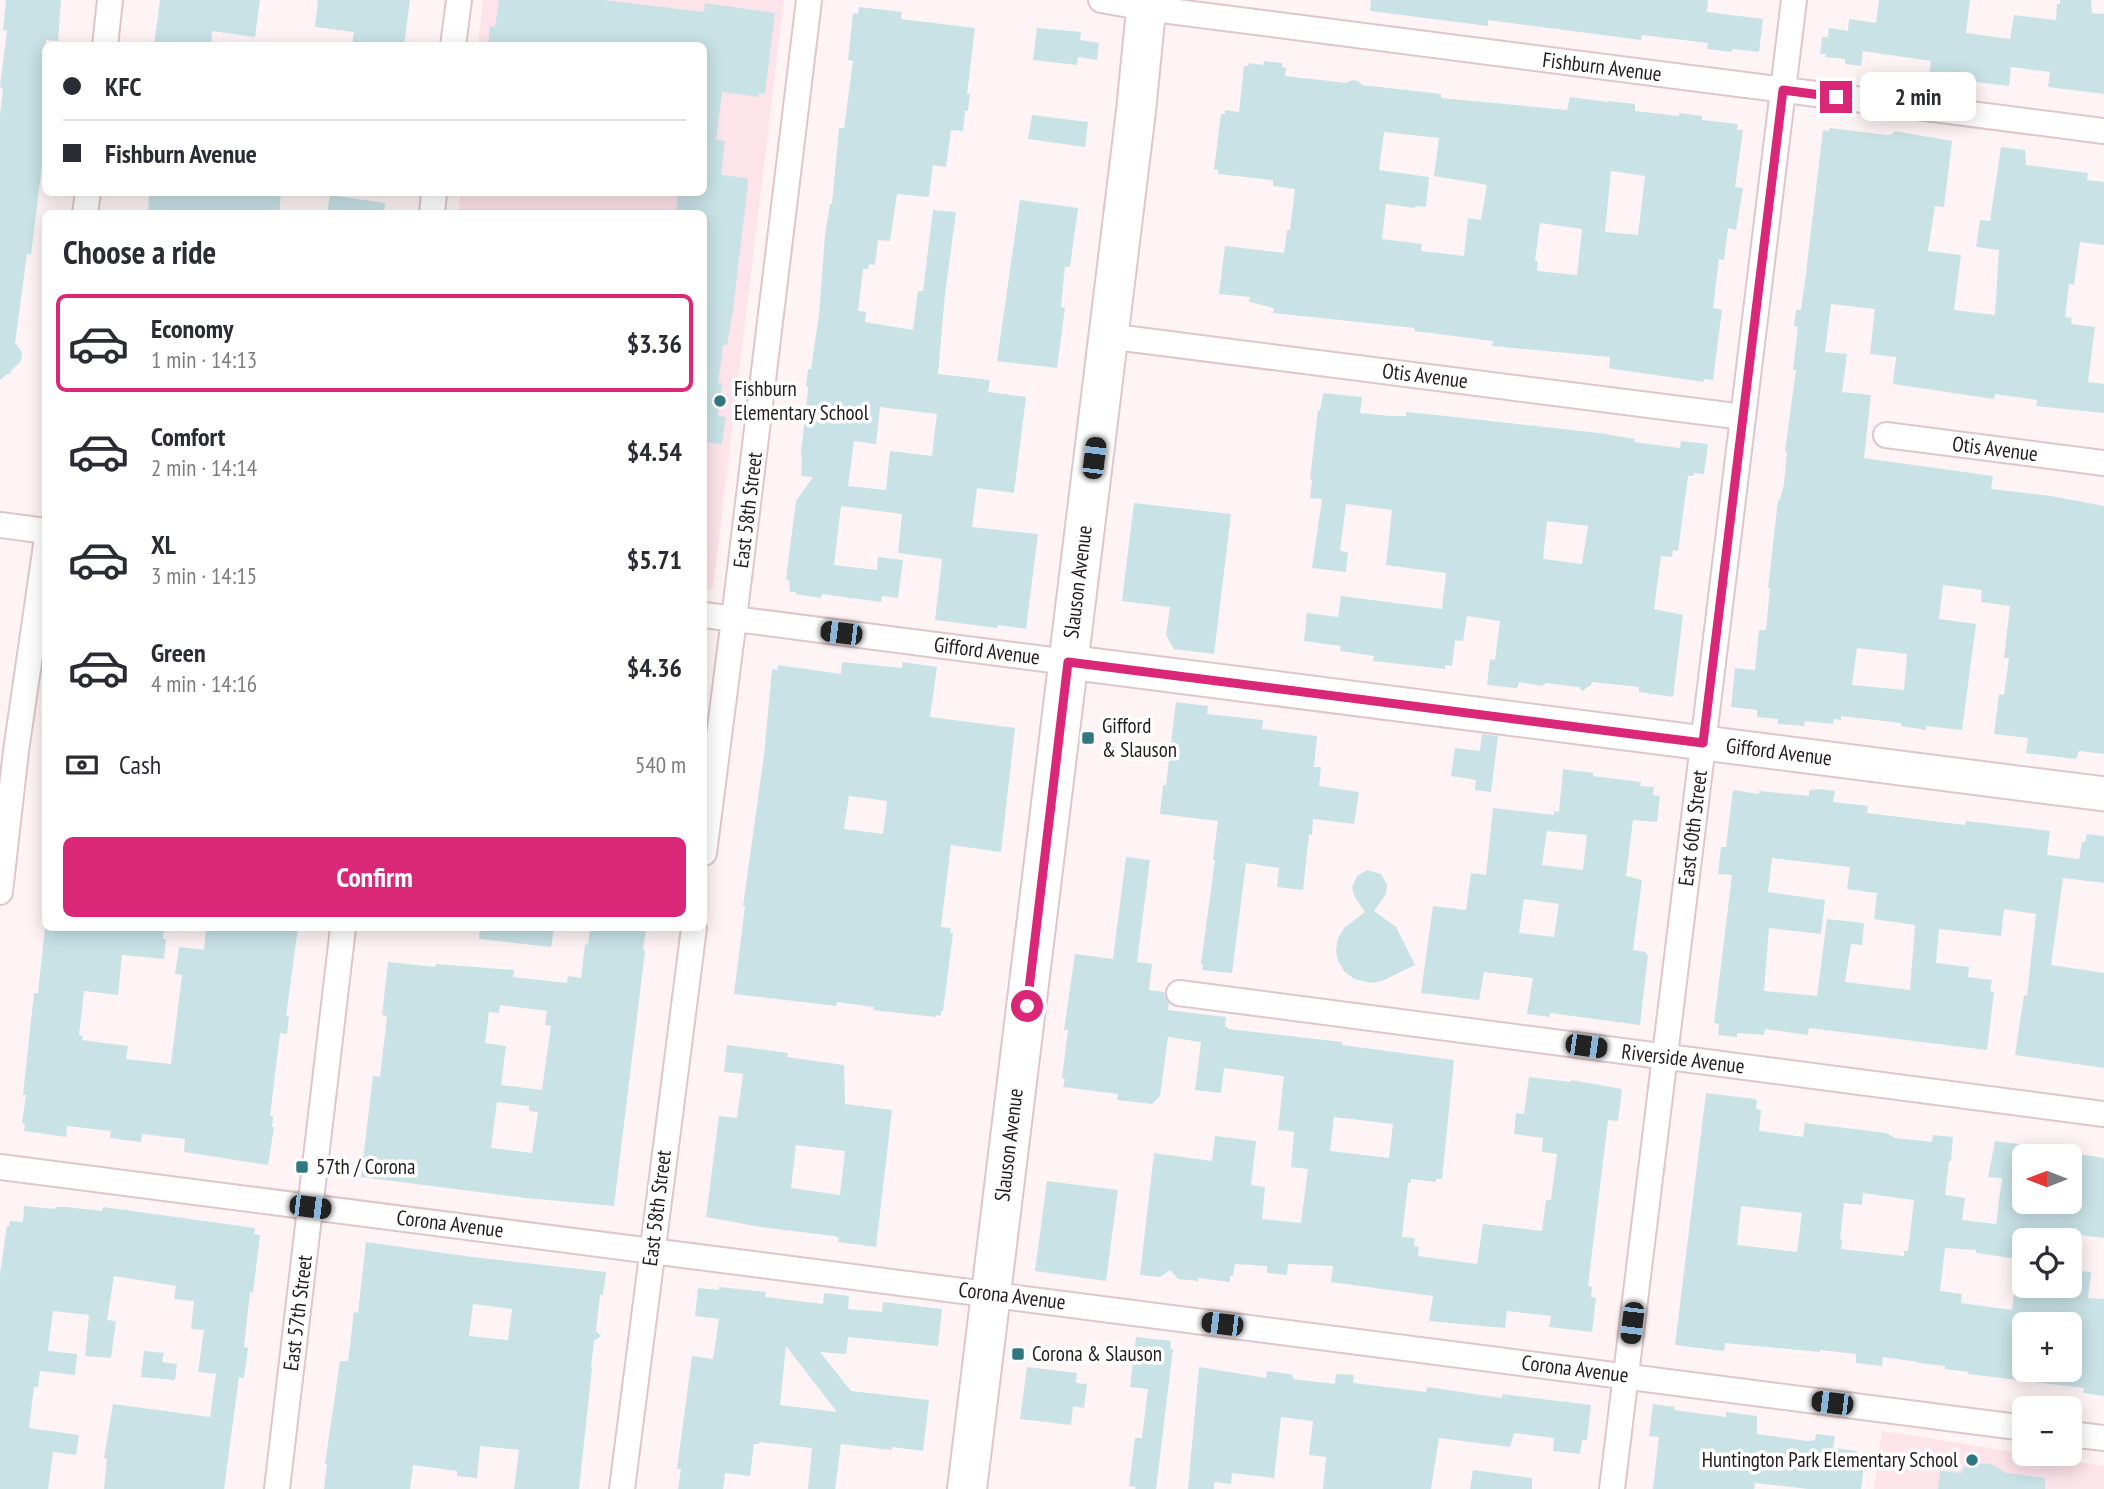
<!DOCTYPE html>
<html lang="en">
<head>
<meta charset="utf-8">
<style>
	body { margin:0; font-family:"PT Sans Narrow",sans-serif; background:#f7f7f7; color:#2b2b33; height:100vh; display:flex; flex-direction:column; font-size:26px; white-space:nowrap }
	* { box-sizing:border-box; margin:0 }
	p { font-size:23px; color:#7c7c81 }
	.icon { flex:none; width:38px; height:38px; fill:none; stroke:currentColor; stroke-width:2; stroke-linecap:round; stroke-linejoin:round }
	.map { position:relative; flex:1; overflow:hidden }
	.sheet { position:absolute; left:42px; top:210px; width:665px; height:721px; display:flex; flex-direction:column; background:#fff; border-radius:10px; box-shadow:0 4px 18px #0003 }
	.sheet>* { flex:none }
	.banner { position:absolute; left:42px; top:42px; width:665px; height:154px; border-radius:10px; box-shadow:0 4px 18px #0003; display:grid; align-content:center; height:154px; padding:0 21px; background:#fff }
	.needle { width:46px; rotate:270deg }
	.tools { position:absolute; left:2012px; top:1144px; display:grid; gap:14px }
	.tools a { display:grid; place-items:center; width:70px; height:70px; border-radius:10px; background:#fff; box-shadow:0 4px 18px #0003; font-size:35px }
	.end { position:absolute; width:32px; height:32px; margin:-16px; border:9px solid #db2777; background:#fff; box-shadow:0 0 0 4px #fff }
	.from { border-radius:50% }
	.bubble { position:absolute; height:49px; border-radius:10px; background:#fff; box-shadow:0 4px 18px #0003; font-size:23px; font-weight:800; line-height:49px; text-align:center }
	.car { position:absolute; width:21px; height:42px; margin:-21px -10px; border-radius:9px; box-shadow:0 0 5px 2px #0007; background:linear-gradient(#222 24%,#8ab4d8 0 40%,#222 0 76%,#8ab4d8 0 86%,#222 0) }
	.banner b { display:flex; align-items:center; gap:24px; height:66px; font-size:26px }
	.banner b+b { border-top:2px solid #e1e1e2 }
	.banner i { width:18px; height:18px; background:#2b2b33 }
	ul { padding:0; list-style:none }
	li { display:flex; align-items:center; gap:21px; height:98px; margin:0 14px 10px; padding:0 7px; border:4px solid transparent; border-radius:10px }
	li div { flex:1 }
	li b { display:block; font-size:26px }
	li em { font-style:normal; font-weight:800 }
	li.active { border-color:#db2777 }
	li>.icon { width:63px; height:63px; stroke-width:1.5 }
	h2 { padding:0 21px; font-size:32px; line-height:84px }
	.pay { display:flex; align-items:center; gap:18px; height:77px; padding:0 21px; font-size:26px }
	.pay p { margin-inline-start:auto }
	.cta { display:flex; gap:14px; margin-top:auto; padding:14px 21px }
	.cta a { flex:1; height:80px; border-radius:10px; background:#db2777; color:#fff; font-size:28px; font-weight:800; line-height:80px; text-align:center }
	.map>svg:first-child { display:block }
</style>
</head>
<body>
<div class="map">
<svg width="2104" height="1489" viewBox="0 0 2104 1489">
	<rect width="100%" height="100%" fill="#fef4f6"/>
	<path fill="#fde3ea" d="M483,0H784L713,588L709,591L704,590V214H458L460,193L704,192V46L478,45Z
		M1882,1431L2104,1466V1489H1874Z"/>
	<path fill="#c8e2e6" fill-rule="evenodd" d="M6,0H61L58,41L46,40V90L43,110L46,111L45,141L31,255L27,254L15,343L22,352L21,361L11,371L10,374H7L0,380V114L3,89L0,87L7,30H3Z
		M160,0H260L255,37L212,31L211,46H154Z
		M318,0H410L404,46H352L354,32L315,27Z
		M499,0H604L704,12L705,3L775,13L765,94L759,93V97L722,92L716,140L725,141L721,175L747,178L748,184L733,309L727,345H723L718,383H722L718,416L726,417L722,444L704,442V214H676L678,192H704V46H488L490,26L495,27Z
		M1371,0H1708L1707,12L1763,19L1759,52L1733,49L1731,52L1707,49L1708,43L1642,35L1641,40L1488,20V26L1370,11Z
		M1879,0H1970L1966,33L2010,39L2014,15L2056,20L2057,4H2060V0H2091L2092,13L2104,14V94L2048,87L2050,72L2011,67L2009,86L1960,80V87L1928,83L1931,61L1863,51L1861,66L1845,64V59L1825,57L1826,54H1820L1822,37H1828L1829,28L1848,31L1849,19L1876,23Z
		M859,7L902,12L901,19L975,28L967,94H970L968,111H965L963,131L951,130L946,167L933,165L929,197L897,194L890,241L878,240L875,265L869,264L868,269H863L858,311L866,312L865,322L913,330L918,291H923L933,210L956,212L945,294L938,374L990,380L988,392L1026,397L1014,493L977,488L972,527L1038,534L1026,629L998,625L997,628L935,620L942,559L898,553L902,514L841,506L834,565L877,570L878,557L903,560L898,598L882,596L881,602L822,594L821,598L796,594V592H790L789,580L786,579L796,501L813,477L801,476L802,462L801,452L808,391V387L806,386L808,369H811L819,315L825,235L830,204H832L839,128H844L853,61L848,60L853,13L858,14ZM880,407L937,414L932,456L890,451L886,490L848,486L854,441L876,444Z
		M1037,28L1081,32L1080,40L1099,43L1097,60L1078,57L1077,65L1033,60Z
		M1264,61L1282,63V67L1286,68L1285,76L1346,83L1352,80L1358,81L1362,85L1441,94V98L1567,110L1570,97L1608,102V101L1635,104V111L1679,116V113L1702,116V120L1738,124L1737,130H1743L1735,187L1743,188L1736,230L1728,228L1724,260L1719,259L1713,308L1722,310L1713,380L1704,379V382L1613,369L1609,368L1610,357L1492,346L1493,341L1414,331L1415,328L1273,313L1274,308L1249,302L1250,297L1219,294L1225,246L1284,253L1287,230H1290L1295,189L1273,186V180L1218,174V170L1214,169L1221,114H1225V110L1239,112L1244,66H1248L1249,63L1263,65ZM1384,132L1439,138L1434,176L1487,185L1481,220L1468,218L1464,256L1421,251L1422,244L1382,239L1386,204L1415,208V206L1426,207L1429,177L1379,170ZM1611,171L1645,176L1638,235L1605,232ZM1540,223L1582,229L1577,275L1537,271L1538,261H1535Z
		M1032,115L1088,122L1085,147L1028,139Z
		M1829,128L1887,135L1893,134L1894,131L1952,141L1944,207L1935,206L1928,251L1961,255L1954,310L1995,315L1999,250L1976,247L1980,220L1990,221L2001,147L2025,150L2026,165L2088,173L2087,180L2104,182V245L2080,242L2074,285L2069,284L2065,317L2072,318L2071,324L2095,327L2088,382L2104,384V413L2036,406L2037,400L1995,394L1994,399L1893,384L1896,357L1870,354L1875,309L1831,304L1825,352L1847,354L1842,392L1871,395L1864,458L1993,476L1991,489L2051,496L2104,506V754L2079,751L2076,759L2026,753L2028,738L1994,734L1999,694L2004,695L2009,658H2004L2010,606L1981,602L1982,590L1943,585L1939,619L1976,624L1962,730L1926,726V730L1901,726V723L1841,716V720L1834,719L1833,724L1805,721L1804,726L1778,724V719L1757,717V710L1731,707L1735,668L1755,670L1759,630H1766L1770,588H1768L1778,500H1780L1784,484L1787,452L1785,451L1796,370H1793L1798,327L1794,326L1796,310H1801L1805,281L1823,130L1829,131ZM1857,648L1907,654L1904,690L1852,685Z
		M149,192H281L279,214H148Z
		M330,195L385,203L384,214H327Z
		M1020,200L1078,208L1070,267H1065L1061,307L1065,308L1057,368L997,361Z
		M1323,393L1362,397L1360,413L1390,416H1406V412L1446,416L1599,433L1635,439L1634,442L1680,448L1681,441L1708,444L1704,474L1694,473L1693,476H1688L1678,551L1673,550L1672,557L1661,556L1654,609L1683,615L1673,697L1639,692V687L1592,682L1591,685L1582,691L1579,687L1546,683L1542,686L1519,682L1518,687L1515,688L1487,685L1490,659L1495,660L1500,621L1467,616L1463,641L1455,640L1452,666L1445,665V669L1373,661L1374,656L1340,651L1341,646L1304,641L1307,613L1338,617L1341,596L1442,609L1446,573L1386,565L1392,510L1346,504L1340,551L1348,552L1346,572L1312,568L1322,499L1310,498L1312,480L1310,479L1318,410L1320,411ZM1547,521L1588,526L1582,564L1543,559Z
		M1134,503L1231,514L1214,654L1174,649L1166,635L1170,607L1122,601Z
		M842,662L902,668V662L937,667L930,717L1015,728L1001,852L951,845L941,927L951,928L950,933H953L943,1011H941V1016L936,1015V1017L873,1010L874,1007L837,1002L836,1006L734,994L745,906H743L764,755L772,669L777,670L778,665L841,674ZM849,796L887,801L883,834L844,829Z
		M1176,702L1208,706L1207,714L1263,720L1262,729L1317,736L1314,767H1321L1319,786L1359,792L1354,824L1313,819L1312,835L1309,834L1303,890L1277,887L1279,868L1246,863L1232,973L1202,970L1203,965L1201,964L1215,860H1213L1218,821L1160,814L1163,785H1166Z
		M1482,734L1498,736L1491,792L1475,790L1476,780L1451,776L1455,748L1480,751Z
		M1563,769L1593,773V776L1641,782L1640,786L1654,787L1653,795L1660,796L1657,822L1633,820L1626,876L1642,880L1633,950L1646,952V955H1648L1640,1025L1550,1013V1017L1527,1014L1533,978L1484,972L1479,1000L1421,993L1433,906L1466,910L1471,873L1486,875L1493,808L1554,815V811L1559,812ZM1547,831L1587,835L1583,870L1542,865ZM1524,899L1559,904L1554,937L1519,933Z
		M1819,789L1835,791L1833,802L1868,806L1867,813L1965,825L1966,821L2050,831L2047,855L2079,859L2082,842H2085L2087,834L2104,836V883L2063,878L2051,965L2104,973V1068L2015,1055L2024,995L2027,996L2036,914L2004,909L2001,936L1939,929L1936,963L1969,967L1968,977L1992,980L1990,991L1994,992L1987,1050L1809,1028L1808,1035L1765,1029L1764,1035L1737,1033V1037L1718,1035L1719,1024L1714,1023L1732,875L1718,874L1721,847H1726L1733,790L1759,794V791L1809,796V790ZM1772,858L1850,867L1847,889L1877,893L1874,919L1915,925L1910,990L1845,982L1851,944L1862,945L1864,923L1827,919L1817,996L1764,991L1769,928L1821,934L1825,900L1768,892Z
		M1126,857L1150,860L1137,962L1152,964L1149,990L1164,992L1169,1004L1168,1010L1226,1017L1225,1027H1228V1029L1342,1042V1045L1454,1060L1442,1179H1436V1182L1411,1179V1183H1408L1402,1237L1415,1238L1414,1246L1419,1247L1418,1256L1477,1264L1483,1224L1542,1231L1546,1200H1551L1557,1154L1542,1152L1543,1138L1514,1134L1516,1113L1524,1114L1529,1077L1571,1082V1080L1622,1089L1618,1121L1608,1120L1588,1286L1592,1287L1591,1297L1596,1298L1592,1332L1549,1327L1551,1316L1507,1311L1505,1328L1429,1321L1433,1296L1331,1282L1333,1266L1288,1264L1287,1275L1267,1273V1266L1235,1264L1233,1276H1230V1282L1198,1278V1281L1178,1279L1170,1270L1160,1277L1140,1275L1154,1153L1212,1161L1215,1136L1256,1141L1251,1185L1265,1187L1262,1219L1301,1223L1308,1169L1291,1167L1294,1132L1278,1130L1284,1076L1224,1068L1221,1093L1195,1090L1201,1042L1168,1037L1160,1096L1152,1104L1117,1100L1118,1094L1063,1087L1065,1079L1062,1078L1068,1030H1064L1075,954L1113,959ZM1334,1117L1393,1124L1389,1158L1330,1151Z
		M1367,870L1381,874L1387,885L1386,894L1374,911L1396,927L1415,965L1382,981L1371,983L1354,979L1344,971L1338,961L1336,950L1338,938L1344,928L1365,912L1354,896L1352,887L1357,876Z
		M45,928H164L163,939H166L164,959L122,955L118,995L84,991L79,1035L83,1036L82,1040L128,1046L126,1059L171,1064L182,975L175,974L179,947L204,950L206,928H298L286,1016H289L287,1034L280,1033L270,1116H273L272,1127H274L268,1165L184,1152L185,1139L142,1134L141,1142L110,1138L111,1131L67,1126L66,1137L24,1131L25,1124L22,1123L26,1095H23L34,993H38Z
		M480,928H554L551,947L479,939Z
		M590,928H646L643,950L645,951L614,1206L526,1198L361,1177L373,1076L380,1077L387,1016L382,1015L388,962L435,967L436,964L514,970L513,977L567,983L568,976L581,978L585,944L588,945ZM500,1005L547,1011L545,1025L551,1026L542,1090L501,1085L506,1046L485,1043L489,1012L499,1013ZM497,1102L529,1106V1111L538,1112L532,1153L491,1148Z
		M727,1045L788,1053L787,1057L844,1065L845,1104L892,1110L876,1247L838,1242L839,1238L834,1236L760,1227L706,1217L719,1116L737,1118L743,1074L724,1072ZM796,1145L845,1151L840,1195L791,1188Z
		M1706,1093L1755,1099L1757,1101L1756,1109L1761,1110L1759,1131L1803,1137L1805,1123L1886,1133L1895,1138L1932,1142L1933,1135L1953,1137L1951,1161H1949L1945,1195L1965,1198L1962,1220L1996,1224L2002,1178L1988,1177L1995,1141L2025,1145V1202H2074L2079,1154L2104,1158V1238L2081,1235L2080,1241H2025V1260L1976,1253V1250L1945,1248L1940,1291L1962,1294L1961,1303L2012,1310L2015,1286H2070V1270L2091,1272L2088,1298L2104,1299V1396L2083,1393L2084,1388L1968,1374L1969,1372L1945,1369V1366L1919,1363V1362L1883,1357L1882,1366L1856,1363V1354L1820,1350V1352L1725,1343L1724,1351L1675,1345ZM1863,1193L1914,1200L1908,1251H1904V1256L1841,1249L1842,1240L1840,1239L1844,1203L1862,1205ZM1741,1206L1802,1213L1797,1252L1737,1245ZM2025,1325H2070V1370H2025Z
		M1047,1181L1118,1190L1106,1281L1035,1271Z
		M24,1206L55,1209L56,1207H66L102,1211L103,1207L255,1228L254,1234L260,1235L253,1293L250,1292L244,1347L248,1348L244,1378L239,1377L224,1489H104L107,1459L104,1458L113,1404L210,1417L216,1374L198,1372L204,1330L191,1329L194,1301L174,1299L176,1286L114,1276L107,1320L116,1321L111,1358L85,1356L89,1315L53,1311L48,1351L77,1354L75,1375L40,1371L38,1387H34L29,1428L79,1435L76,1455L53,1452L48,1489H0V1274L7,1226H9L10,1221L23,1222Z
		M366,1242L472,1257L606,1272L603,1295H600L596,1331L601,1336L594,1341L591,1367L592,1368L579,1489H514L519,1450L480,1446L477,1478L457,1476V1471L413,1465L410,1489H324L327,1464H325L340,1361H348L354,1312L358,1313ZM473,1304L512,1309L508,1340L469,1336Z
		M719,1287L766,1292L765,1297L823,1304L824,1293L849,1296L848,1309L882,1312L883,1302L942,1309L938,1346L848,1337L846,1354L820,1352L851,1391L929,1400L923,1451L892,1447L891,1450L841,1444L835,1489H808L812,1448L760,1442L759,1444H754L750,1476L725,1473L723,1489H678L681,1469H677L692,1356L713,1359L719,1319L695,1316L698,1288L719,1290ZM786,1346L837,1412L780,1405Z
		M1136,1337L1171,1341L1170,1349H1173L1156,1489H1135L1136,1487L1129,1486L1135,1438H1142L1148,1389L1130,1387Z
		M144,1351L164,1353L162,1362L177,1364L175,1380L141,1377Z
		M1027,1367L1077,1373L1076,1383L1087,1384L1084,1408L1073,1406L1071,1425L1020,1419Z
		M1199,1367L1266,1378L1267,1371L1290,1374L1293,1376V1379L1335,1384L1336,1374L1354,1375L1353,1383L1426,1392L1427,1387L1502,1398L1503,1394L1591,1405L1587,1440H1582L1580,1454L1553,1451L1554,1438L1514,1433L1510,1447L1439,1438L1431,1489H1323L1326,1457L1309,1455L1313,1421L1281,1417L1274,1478L1232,1473L1231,1484L1214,1482V1489H1188Z
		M1653,1404L1675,1407L1674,1410L1726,1417V1412L1757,1416V1434L1808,1441L1815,1440L1816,1434L1835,1436L1833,1448L1857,1451V1456L1865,1457L1861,1489H1808L1755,1483L1754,1489H1653L1659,1437L1649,1436Z
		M1975,1463L1991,1464L2006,1473L2045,1478V1489H1938L1940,1471L1962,1473L1963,1468Z
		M1473,1470L1532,1478V1489H1470Z"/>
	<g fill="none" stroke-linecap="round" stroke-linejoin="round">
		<g stroke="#dec6cc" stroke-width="28">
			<path id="street" d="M1101,0L1146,8L2104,131
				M105,46L110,0
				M453,46L459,0
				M85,214L88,192
				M432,214L434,192
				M1107,336L1743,417
				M1886,435L2104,463
				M0,525L46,531
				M704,615L1068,662
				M704,853L734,619L809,0
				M0,892L16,751L46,545
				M1179,993L2104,1114
				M0,1167L2025,1428
				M2070,1434L2104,1438
				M277,1489L343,928
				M622,1489L694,928
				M1612,1489L1794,0"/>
		</g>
		<g stroke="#dec6cc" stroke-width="37">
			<path id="secondary" d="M1068,662L2104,794"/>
		</g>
		<g stroke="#dec6cc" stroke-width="42">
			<path id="primary" d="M967,1489L1136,111L1147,0"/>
		</g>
		<use href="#street" stroke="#fff" stroke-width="24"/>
		<use href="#secondary" stroke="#fff" stroke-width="33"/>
		<use href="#primary" stroke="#fff" stroke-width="38"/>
	</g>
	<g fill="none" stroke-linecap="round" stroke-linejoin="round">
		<path stroke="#db2777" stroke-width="9" d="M1027,1006L1068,662L1703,743L1783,90L1836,97"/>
	</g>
	<g fill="#307782" stroke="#fff" stroke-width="2.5">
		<circle cx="720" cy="401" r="7"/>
		<rect x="1081" y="731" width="14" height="14" rx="3.5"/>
		<rect x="295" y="1160" width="14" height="14" rx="3.5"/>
		<rect x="1011" y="1347" width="14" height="14" rx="3.5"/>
		<circle cx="1972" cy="1460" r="7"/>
	</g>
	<g text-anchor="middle" stroke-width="7" stroke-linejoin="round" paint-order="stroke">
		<g font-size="21" fill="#251c1f" stroke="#fff">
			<text transform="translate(1602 67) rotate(7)" y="7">Fishburn Avenue</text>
			<text transform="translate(1425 376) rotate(7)" y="7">Otis Avenue</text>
			<text transform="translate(1995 449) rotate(7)" y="7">Otis Avenue</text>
			<text transform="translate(748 510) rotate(-83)" y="7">East 58th Street</text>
			<text transform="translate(1078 582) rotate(-83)" y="7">Slauson Avenue</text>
			<text transform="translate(987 651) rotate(7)" y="7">Gifford Avenue</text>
			<text transform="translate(1779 752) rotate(7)" y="7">Gifford Avenue</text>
			<text transform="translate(1693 828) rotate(-83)" y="7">East 60th Street</text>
			<text transform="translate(1683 1059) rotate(7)" y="7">Riverside Avenue</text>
			<text transform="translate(1009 1145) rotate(-83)" y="7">Slauson Avenue</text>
			<text transform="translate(657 1208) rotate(-83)" y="7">East 58th Street</text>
			<text transform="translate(450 1224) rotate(7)" y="7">Corona Avenue</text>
			<text transform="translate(1012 1296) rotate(7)" y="7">Corona Avenue</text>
			<text transform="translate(298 1313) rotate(-83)" y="7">East 57th Street</text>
			<text transform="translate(1575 1369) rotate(7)" y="7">Corona Avenue</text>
		</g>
		<g font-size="21" fill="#251c1f" stroke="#fff" text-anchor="start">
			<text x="734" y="396">Fishburn<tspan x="734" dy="24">Elementary School</tspan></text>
			<text x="1102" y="733">Gifford<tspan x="1102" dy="24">&amp; Slauson</tspan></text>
			<text x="316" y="1174">57th / Corona</text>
			<text x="1032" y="1361">Corona &amp; Slauson</text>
			<text x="1958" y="1467" text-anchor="end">Huntington Park Elementary School</text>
		</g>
	</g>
</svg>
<div class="tools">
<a><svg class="needle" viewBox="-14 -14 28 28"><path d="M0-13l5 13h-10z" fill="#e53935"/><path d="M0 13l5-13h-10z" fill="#7c7c81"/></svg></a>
<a><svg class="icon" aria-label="locate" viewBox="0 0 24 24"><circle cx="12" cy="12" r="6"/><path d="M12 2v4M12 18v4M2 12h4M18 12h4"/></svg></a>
<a>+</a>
<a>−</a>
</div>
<i class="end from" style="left:1027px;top:1006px"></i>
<i class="end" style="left:1836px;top:97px"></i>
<div class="bubble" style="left:1860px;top:72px;width:116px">2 min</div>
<i class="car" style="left:1094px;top:458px;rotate:7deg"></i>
<i class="car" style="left:841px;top:633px;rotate:277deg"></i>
<i class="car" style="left:1586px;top:1046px;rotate:98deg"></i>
<i class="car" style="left:310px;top:1207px;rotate:97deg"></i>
<i class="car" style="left:1632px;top:1323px;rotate:187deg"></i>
<i class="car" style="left:1222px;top:1324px;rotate:277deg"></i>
<i class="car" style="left:1832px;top:1403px;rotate:277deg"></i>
<div class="banner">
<b><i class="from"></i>KFC</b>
<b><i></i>Fishburn Avenue</b>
</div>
<section class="sheet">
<h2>Choose a ride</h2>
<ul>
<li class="active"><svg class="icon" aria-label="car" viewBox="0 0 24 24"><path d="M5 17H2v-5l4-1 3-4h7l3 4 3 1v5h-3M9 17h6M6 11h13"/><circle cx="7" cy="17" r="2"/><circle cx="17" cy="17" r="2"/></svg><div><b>Economy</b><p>1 min · 14:13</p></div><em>$3.36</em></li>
<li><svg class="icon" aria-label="car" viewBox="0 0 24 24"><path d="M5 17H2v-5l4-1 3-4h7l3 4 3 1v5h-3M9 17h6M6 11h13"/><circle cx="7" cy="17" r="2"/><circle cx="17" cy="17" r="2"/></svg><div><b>Comfort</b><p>2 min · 14:14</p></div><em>$4.54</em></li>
<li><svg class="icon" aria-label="car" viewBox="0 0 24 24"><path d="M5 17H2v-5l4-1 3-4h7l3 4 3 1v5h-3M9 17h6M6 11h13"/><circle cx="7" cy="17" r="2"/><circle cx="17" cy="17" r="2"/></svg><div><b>XL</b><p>3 min · 14:15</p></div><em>$5.71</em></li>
<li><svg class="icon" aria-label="car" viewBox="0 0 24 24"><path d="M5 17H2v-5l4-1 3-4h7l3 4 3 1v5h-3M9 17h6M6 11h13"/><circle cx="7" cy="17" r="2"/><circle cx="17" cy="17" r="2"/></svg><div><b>Green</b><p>4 min · 14:16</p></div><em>$4.36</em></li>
</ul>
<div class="pay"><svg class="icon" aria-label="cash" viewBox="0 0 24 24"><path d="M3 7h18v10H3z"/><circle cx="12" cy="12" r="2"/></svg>Cash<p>540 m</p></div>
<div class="cta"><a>Confirm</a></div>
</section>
</div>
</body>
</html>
